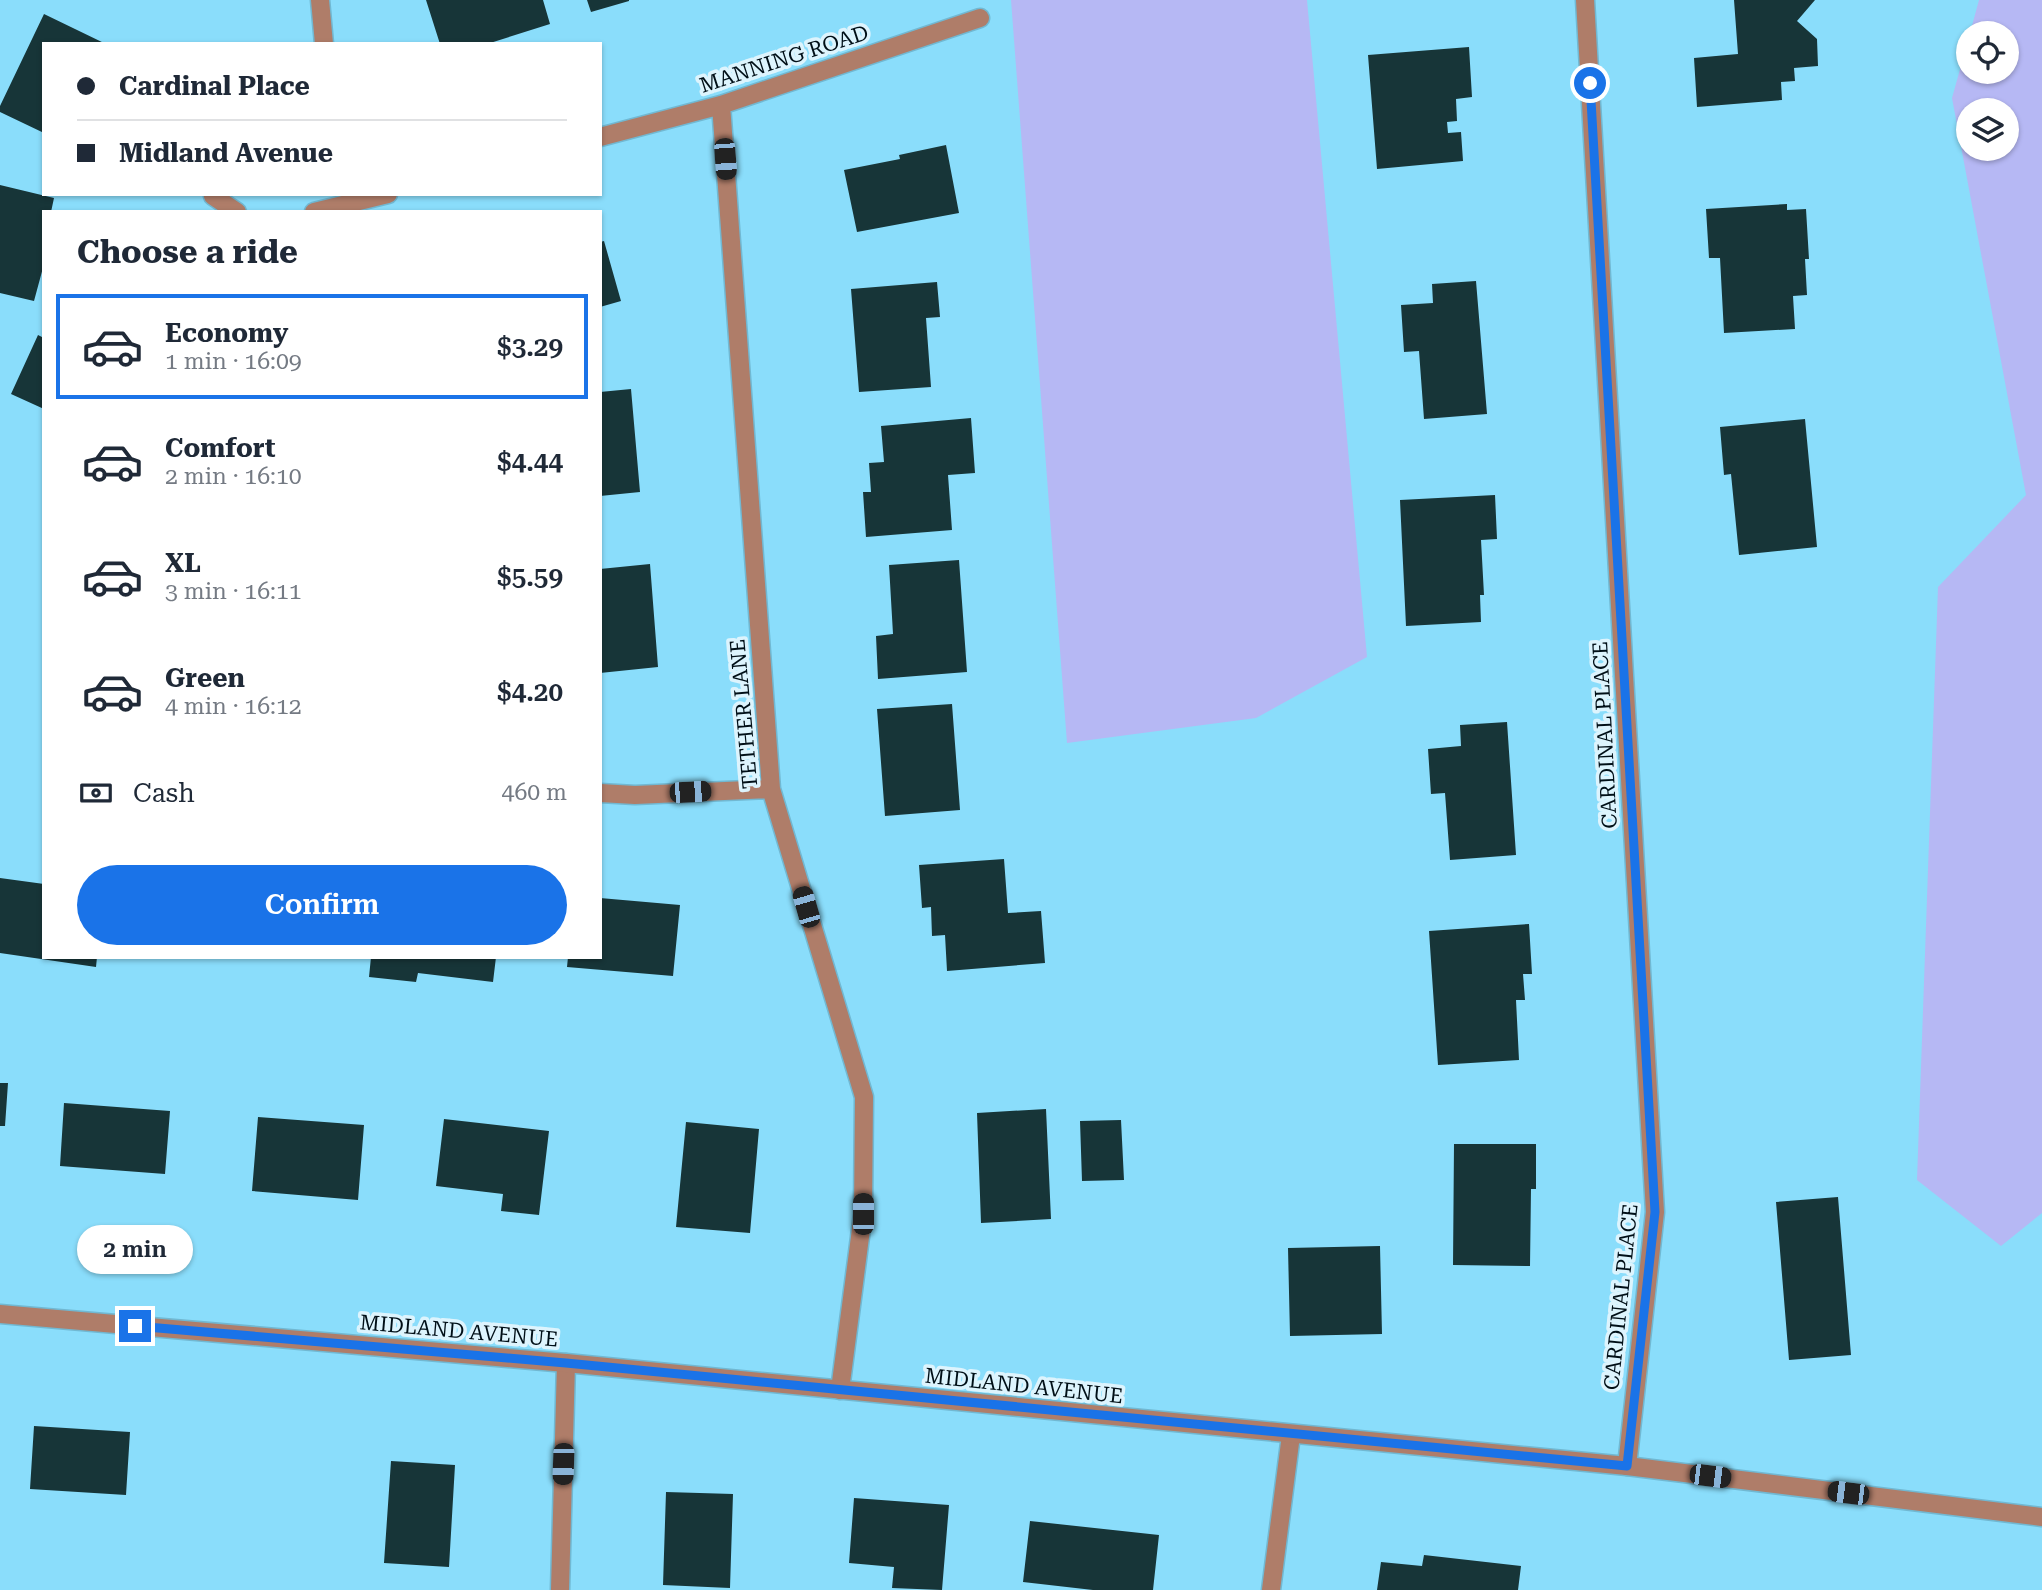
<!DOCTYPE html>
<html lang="en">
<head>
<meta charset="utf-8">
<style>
	body { margin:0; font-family:"Roboto Serif",serif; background:#f2f2f3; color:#1f2937; height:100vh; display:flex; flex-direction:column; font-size:26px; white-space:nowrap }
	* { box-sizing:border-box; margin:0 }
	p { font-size:23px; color:#747a83 }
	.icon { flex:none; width:38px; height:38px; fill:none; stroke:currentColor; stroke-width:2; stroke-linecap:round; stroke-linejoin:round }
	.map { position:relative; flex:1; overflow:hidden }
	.drawer { position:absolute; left:42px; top:210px; width:560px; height:749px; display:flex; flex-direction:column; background:#fff; border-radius:0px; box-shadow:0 2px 5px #0004 }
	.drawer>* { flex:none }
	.guide { position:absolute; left:42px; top:42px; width:560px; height:154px; border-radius:0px; box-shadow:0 2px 5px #0004; display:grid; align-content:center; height:154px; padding:0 35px; background:#fff }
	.fabs { position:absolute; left:1956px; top:21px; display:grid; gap:14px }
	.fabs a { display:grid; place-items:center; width:63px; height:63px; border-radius:50%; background:#fff; box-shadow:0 2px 5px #0004; font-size:35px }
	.end { position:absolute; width:32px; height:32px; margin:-16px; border:9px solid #1a73e8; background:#fff; box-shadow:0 0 0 4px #fff }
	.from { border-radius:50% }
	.bubble { position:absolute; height:49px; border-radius:24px; background:#fff; box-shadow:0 2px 5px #0004; font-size:23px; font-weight:600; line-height:49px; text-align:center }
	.car { position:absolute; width:21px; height:42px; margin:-21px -10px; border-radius:9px; box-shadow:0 0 5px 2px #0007; background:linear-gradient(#222 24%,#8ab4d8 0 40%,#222 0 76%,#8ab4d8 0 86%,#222 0) }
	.guide b { display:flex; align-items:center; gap:24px; height:66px; font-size:26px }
	.guide b+b { border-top:2px solid #e0e1e3 }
	.guide i { width:18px; height:18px; background:#1f2937 }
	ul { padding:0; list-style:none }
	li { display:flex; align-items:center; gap:21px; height:105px; margin:0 14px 10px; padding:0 21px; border:4px solid transparent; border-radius:0px }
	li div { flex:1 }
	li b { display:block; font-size:26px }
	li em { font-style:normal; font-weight:600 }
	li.active { border-color:#1a73e8 }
	li>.icon { width:63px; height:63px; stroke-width:1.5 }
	h2 { padding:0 35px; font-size:32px; line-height:84px }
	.pay { display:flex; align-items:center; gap:18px; height:77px; padding:0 35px; font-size:26px }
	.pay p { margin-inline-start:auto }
	.cta { display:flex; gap:14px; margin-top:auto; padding:14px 35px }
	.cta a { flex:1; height:80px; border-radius:42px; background:#1a73e8; color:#fff; font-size:28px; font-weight:600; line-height:80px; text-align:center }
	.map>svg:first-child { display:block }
</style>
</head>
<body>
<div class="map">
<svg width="2042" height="1590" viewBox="0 0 2042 1590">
	<rect width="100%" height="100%" fill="#8addfb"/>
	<path fill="#b6b8f4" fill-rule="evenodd" d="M1011,0H1307L1367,657L1256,718L1067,743Z
		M1979,0H2042V1213L2001,1246L1917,1180L1938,587L2026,495L1952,98L1969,37V72H2007V33H1970ZM1969,110H2007V149H1969Z"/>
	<path fill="#173538" d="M426,0H543L550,24L487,44H440Z
		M587,0H629V1L591,12Z
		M1734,0H1815L1797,21L1817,39L1818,66L1794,68L1795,81L1781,82L1782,100L1697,107L1694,58L1738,54Z
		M44,14L106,44H44V133L0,112V106Z
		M1469,47L1472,97L1456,99L1457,121L1447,122L1448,133L1461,132L1463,161L1377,169L1368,55Z
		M946,145L959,213L857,232L844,170L900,159L899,155Z
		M0,185L54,198L51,212H44V264L34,301L0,293Z
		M1787,204V210L1806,209L1809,259H1805L1807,295L1793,296L1795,329L1724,333L1720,258H1709L1706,209Z
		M604,241L621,301L600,307V242Z
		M1476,281L1487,414L1424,419L1419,351L1404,352L1401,305L1433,303L1432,284Z
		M937,282L940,317L926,318L931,387L859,392L851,289Z
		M38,335L44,338V409L11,394Z
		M631,389L640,492L600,496V392Z
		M971,418L975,473L948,475L952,530L866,537L863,492H871L869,463L884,462L881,426Z
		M1805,419L1817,547L1739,555L1731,474L1724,475L1720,427Z
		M1495,495L1497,539L1481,540L1484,595H1480L1481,622L1406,626L1400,500Z
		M959,560L967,672L878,679L876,636L893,634L889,565Z
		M650,564L658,667L600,673V569Z
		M952,704L960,810L885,816L877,709Z
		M1507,722L1516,855L1450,860L1445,793L1431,794L1428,749L1461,746L1460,725Z
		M1004,859L1008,913L1041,911L1045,963L947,971L945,935L932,936L931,907L922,908L919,865Z
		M0,878L44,884V957H97L96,967L0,953Z
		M600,898L680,905L673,976L567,967L568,957H600Z
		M1529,924L1532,974H1523L1525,1000H1516L1519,1060L1438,1065L1429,931Z
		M371,957H496L493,982L418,973L416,982L369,977Z
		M0,1083H8L5,1126H0Z
		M64,1103L170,1111L165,1174L60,1166Z
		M1046,1109L1051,1219L981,1223L977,1113Z
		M258,1117L364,1125L358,1200L252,1191Z
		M444,1119L549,1131L539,1215L501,1211L503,1194L436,1186Z
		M1121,1120L1124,1180L1082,1181L1080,1121Z
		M686,1122L759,1129L750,1233L676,1227Z
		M1454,1144H1536V1189H1531L1530,1266L1453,1265Z
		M1838,1197L1851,1355L1789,1360L1776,1202Z
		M1380,1246L1382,1334L1290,1336L1288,1248Z
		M34,1426L130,1432L126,1495L30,1489Z
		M391,1461L455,1465L449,1567L384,1563Z
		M666,1492L733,1494L730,1588L663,1585Z
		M854,1498L949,1505L942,1590L892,1588L894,1567L849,1563Z
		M1030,1521L1159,1535L1153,1590H1093L1023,1582Z
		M1424,1555L1521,1566L1518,1590H1377L1381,1562L1422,1566Z"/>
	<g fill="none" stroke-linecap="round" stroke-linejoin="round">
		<g stroke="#71b8d2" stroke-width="21">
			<path id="minor" d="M320,0L324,44
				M1585,0L1655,1212L1627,1466
				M721,105L771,789L864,1097L863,1214L840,1390
				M600,137L721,105L980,18
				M213,196L237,212
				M314,212L388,194
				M600,793L635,795L771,789
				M560,1590L566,1363
				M1271,1590L1291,1435"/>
		</g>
		<g stroke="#71b8d2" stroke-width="21">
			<path id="tertiary" d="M0,1314L566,1363L1627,1466L2042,1517"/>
		</g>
		<use href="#minor" stroke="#af7d69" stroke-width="18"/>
		<use href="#tertiary" stroke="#af7d69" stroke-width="18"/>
	</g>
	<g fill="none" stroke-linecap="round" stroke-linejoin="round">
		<path stroke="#1a73e8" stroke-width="9" d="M135,1326L566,1363L1627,1466L1655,1212L1590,83"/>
	</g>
	<g text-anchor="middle" stroke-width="7" stroke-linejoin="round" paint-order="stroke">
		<g font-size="21" fill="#000f17" stroke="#ddf4fd">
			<text transform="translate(784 59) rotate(-18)" y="7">MANNING ROAD</text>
			<text transform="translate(744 714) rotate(-95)" y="7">TETHER LANE</text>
			<text transform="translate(1605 735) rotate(-93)" y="7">CARDINAL PLACE</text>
			<text transform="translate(1621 1297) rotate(-84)" y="7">CARDINAL PLACE</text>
			<text transform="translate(459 1331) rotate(5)" y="7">MIDLAND AVENUE</text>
			<text transform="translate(1024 1386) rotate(6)" y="7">MIDLAND AVENUE</text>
		</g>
	</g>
</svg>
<div class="fabs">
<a><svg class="icon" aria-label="locate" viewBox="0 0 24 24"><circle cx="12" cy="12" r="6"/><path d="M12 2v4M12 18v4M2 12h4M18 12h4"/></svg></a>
<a><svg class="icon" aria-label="layers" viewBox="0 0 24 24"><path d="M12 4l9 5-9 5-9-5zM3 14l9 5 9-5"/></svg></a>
</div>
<i class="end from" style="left:1590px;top:83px"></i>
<i class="end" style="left:135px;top:1326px"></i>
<div class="bubble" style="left:77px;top:1225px;width:116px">2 min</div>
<i class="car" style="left:725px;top:159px;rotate:176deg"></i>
<i class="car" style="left:690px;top:792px;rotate:87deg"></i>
<i class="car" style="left:806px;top:907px;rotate:344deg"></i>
<i class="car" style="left:863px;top:1214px;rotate:0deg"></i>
<i class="car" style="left:563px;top:1464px;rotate:182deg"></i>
<i class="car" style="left:1710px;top:1476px;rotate:97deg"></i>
<i class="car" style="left:1848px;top:1493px;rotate:277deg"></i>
<div class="guide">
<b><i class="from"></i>Cardinal Place</b>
<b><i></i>Midland Avenue</b>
</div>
<section class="drawer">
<h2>Choose a ride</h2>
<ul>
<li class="active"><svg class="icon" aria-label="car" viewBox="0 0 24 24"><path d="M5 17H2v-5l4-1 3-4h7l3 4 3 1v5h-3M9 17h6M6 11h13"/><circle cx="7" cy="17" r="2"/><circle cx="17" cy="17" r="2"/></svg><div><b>Economy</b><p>1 min · 16:09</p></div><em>$3.29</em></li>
<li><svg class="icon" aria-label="car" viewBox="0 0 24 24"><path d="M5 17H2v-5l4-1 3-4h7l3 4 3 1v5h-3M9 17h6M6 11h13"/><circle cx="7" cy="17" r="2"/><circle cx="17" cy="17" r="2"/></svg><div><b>Comfort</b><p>2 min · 16:10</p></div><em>$4.44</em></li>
<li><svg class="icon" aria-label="car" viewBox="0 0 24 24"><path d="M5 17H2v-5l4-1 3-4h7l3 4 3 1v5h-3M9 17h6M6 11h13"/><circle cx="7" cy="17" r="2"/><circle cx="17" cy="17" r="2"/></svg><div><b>XL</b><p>3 min · 16:11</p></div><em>$5.59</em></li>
<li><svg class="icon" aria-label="car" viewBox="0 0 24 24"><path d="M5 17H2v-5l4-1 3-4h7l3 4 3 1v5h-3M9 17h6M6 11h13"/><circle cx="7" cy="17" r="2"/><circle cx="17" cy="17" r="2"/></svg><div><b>Green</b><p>4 min · 16:12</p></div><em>$4.20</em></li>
</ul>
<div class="pay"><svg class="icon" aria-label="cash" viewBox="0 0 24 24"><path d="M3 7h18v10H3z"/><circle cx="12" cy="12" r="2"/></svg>Cash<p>460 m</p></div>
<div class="cta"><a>Confirm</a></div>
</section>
</div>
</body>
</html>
